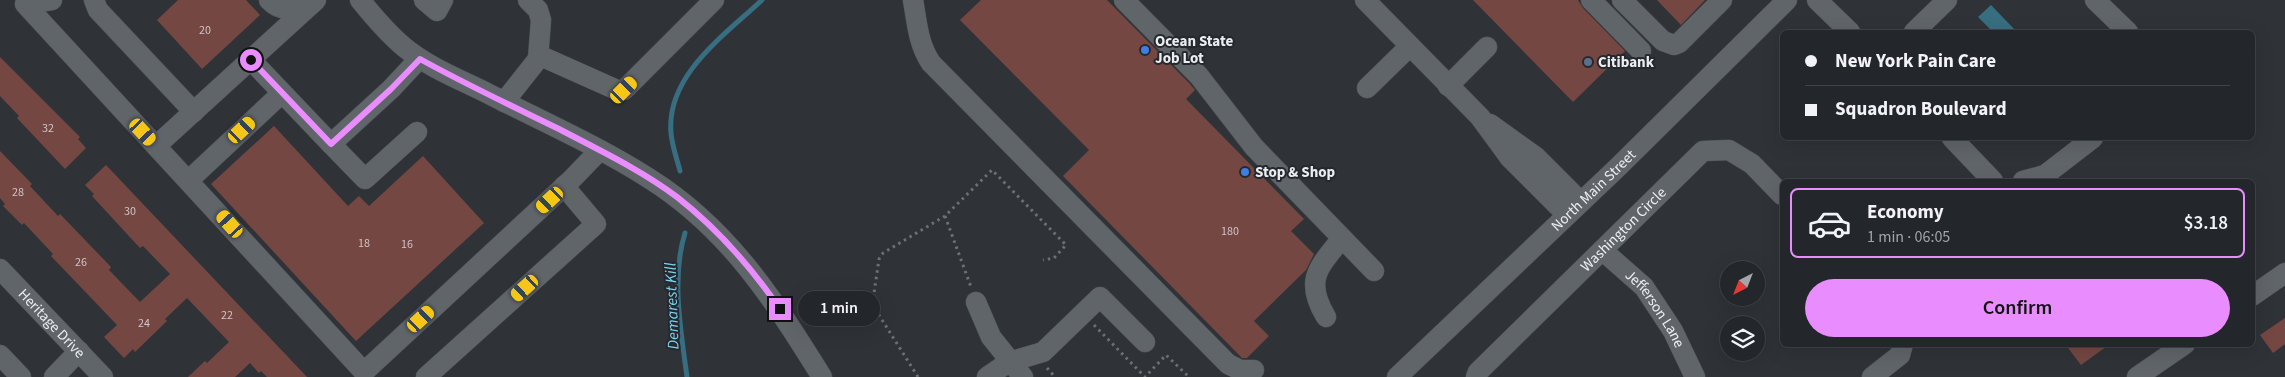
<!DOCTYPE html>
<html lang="en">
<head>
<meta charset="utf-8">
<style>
	body { margin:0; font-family:"Source Sans 3",sans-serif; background:#2b2e32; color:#f1f3f6; height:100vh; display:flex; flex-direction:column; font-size:19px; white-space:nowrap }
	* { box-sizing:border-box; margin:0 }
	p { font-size:16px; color:#a3a5a8 }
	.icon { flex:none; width:28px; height:28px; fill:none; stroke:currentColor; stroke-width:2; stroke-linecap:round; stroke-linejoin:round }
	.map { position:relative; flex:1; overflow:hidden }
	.side { position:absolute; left:1780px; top:179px; width:475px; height:168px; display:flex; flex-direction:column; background:#23262a; border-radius:8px; box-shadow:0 5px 20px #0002,0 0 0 1px #404347 }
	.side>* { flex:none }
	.guide { position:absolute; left:1780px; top:30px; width:475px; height:110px; border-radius:8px; box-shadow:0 5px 20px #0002,0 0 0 1px #404347; display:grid; align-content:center; height:110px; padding:0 25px; background:#23262a }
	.needle { width:32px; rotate:222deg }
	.buttons { position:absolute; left:1720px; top:261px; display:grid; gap:10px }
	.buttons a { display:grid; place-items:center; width:45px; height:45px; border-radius:50%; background:#23262a; box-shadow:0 5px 20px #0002,0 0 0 1px #404347; font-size:25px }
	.end { position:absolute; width:22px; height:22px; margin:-11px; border:6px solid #e98dfe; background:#111; box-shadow:0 0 0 2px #111 }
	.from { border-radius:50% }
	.bubble { position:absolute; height:35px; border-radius:18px; background:#23262a; box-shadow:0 5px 20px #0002,0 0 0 1px #404347; font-size:16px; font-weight:600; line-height:35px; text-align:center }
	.car { position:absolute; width:15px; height:30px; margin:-15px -8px; border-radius:6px; box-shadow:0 0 4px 1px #0007; background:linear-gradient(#f5c518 24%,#345 0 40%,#f5c518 0 76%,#345 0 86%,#f5c518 0) }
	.guide b { display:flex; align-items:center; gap:18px; height:48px; font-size:19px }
	.guide b+b { border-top:1px solid #404347 }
	.guide i { width:12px; height:12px; background:#f1f3f6 }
	ul { padding:9px 0 0; list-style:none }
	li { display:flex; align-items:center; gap:15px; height:70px; margin:0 10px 8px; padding:0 15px; border:2px solid transparent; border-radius:8px }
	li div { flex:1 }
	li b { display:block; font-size:19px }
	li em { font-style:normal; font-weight:600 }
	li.current { border-color:#e98dfe }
	li>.icon { width:45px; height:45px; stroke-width:1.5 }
	.button { display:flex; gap:10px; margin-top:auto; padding:10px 25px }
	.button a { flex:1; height:58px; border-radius:30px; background:#e98dfe; color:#111; font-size:20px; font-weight:600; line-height:58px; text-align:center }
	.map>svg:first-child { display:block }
</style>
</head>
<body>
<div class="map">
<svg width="2285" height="377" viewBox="0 0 2285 377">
	<rect width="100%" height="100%" fill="#2f3338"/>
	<path fill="#386e81" d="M1991,5L2016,31L2014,32H1993L1978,17Z"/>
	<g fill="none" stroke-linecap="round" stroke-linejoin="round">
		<path stroke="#386e81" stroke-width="5" d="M680,171C677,159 672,146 671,133C666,75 725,35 762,0
			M685,233C671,278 681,331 687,377"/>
	</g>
	<path fill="#754742" d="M178,0H246L260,15L202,69L157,20Z
		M981,0H1107L1190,84L1195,90L1186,99L1304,219L1291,231L1314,254L1306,270L1254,321L1269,336L1247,358H1242L1063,176L1089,150L960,20Z
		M1473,0H1578L1583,8L1625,51L1573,102Z
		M1657,0H1705L1681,25Z
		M0,57L80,137L78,139L86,148L65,169L17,118L19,116L0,96Z
		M274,126L348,206L359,196L369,206L423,156L484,223L356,341L211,184Z
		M0,151L32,184L30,186L58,216L60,214L111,267L109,270L140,302L170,274L143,246L140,248L92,196L94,194L85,185L106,165L307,377H267L261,371L259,373L250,363L235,377H188L205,361L207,363L229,342L187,298L165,319L167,321L135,352L133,349L124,358L104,337L117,325L51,256L53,254L24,223L22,225L3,206L5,204L0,198Z
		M2285,318V344L2273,353L2260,335Z
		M2065,344H2110L2081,365Z"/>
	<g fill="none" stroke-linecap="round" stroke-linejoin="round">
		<g stroke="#4e5256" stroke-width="21">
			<g id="minor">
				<path d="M52,0L25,4L364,372L571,180L600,150"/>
				<path d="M94,0L98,10L194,112"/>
				<path d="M269,0C282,14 295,8 309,0"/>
				<path d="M360,0C373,16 387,33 404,47C427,66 456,78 483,91C539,120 597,145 650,179C729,229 774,300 822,377"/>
				<path d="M424,0L437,11L443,0"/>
				<path d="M528,0L538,10L541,20L538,59"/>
				<path d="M913,0C917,22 918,44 931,63L1228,364L1240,370H1254"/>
				<path d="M1124,0L1199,76L1254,147L1374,271"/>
				<path d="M1365,0L1480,117L1510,158L1567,215"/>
				<path d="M1591,0L1641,51"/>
				<path d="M1622,0L1663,41L1674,45L1679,43L1722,0"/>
				<path d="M1817,0L1850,32"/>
				<path d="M2095,0L2128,32"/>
				<path d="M1914,32L1947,0"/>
				<path d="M251,60L331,144L391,89L419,59"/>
				<path d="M1448,86L1487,47"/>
				<path d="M1367,88L1409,47"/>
				<path d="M504,102L538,59L543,57L617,90H624L714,0"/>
				<path d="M1490,124L1536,157L1581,202"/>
				<path d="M1952,138L1993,181"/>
				<path d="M331,144L365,179L417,132"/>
				<path d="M156,146L316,0"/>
				<path d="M189,180L282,93"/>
				<path d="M2023,181L2045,175L2093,138"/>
				<path id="s1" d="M1602,250L1644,287L1673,331L1695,377"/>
				<path id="s2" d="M0,269L103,377"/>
				<path d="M2252,296L2285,273"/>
				<path d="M976,302L991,337L1023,377"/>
				<path d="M1326,317C1304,280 1318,268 1342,238"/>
				<path d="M0,355L21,377"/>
				<path d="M54,377L79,351"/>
				<path d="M426,377L596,224L564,186"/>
				<path d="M987,377L1009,362L1043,352L1100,297L1145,342"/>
				<path id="s3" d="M1397,377L1617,168L1787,0"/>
				<path id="s4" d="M1476,377L1478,372L1703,151L1729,150L1752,164L1782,195"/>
				<path d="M1872,377L1900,355L1903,344"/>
				<path d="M2137,377L2185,344"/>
			</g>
		</g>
		<path stroke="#6c6f74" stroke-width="3" stroke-dasharray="2.5 4" stroke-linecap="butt" d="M945,216L971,287
			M1094,325L1145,377L1166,355L1189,377
			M1047,368L1055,377
			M918,377L877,312L873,300L879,259L883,253L945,216L992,170L1066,245L1054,258L1043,260"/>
		<use href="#minor" stroke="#60656a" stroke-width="20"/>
	</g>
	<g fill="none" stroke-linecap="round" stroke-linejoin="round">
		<path stroke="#e98dfe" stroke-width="6" d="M251,60L331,144L391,89L420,59C465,84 512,106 559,129C599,150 641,170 677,197C718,229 751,267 780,309"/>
	</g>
	<g fill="#3f7fe0" stroke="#25292e" stroke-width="2">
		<circle cx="1145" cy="50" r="5"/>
		<circle cx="1245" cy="172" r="5"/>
	</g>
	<circle fill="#5c6f8a" stroke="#25292e" stroke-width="2" cx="1588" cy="62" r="5"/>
	<g text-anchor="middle" stroke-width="4" stroke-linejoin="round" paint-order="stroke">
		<g font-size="12" fill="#cec4c5">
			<text x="205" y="34">20</text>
			<text x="48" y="132">32</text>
			<text x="18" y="196">28</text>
			<text x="130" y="215">30</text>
			<text x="1230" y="235">180</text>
			<text x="364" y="247">18</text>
			<text x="407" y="248">16</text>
			<text x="81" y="266">26</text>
			<text x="227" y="319">22</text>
			<text x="144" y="327">24</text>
		</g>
		<g font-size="15" font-weight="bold" fill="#ebeef1" stroke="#25292e" text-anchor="start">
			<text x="1155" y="46">Ocean State<tspan x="1155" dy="17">Job Lot</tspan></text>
			<text x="1598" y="67">Citibank</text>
			<text x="1255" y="177">Stop &amp; Shop</text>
		</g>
		<g font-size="15" fill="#ebeef1" stroke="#25292e">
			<text dy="5" stroke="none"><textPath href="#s3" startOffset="271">North Main Street</textPath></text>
			<text dy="5" stroke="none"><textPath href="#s4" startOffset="209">Washington Circle</textPath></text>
			<text dy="5" stroke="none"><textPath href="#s1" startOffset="80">Jefferson Lane</textPath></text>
			<text dy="5" stroke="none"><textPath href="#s2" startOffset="75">Heritage Drive</textPath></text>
		</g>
		<g font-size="16" font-style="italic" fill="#7cd2f1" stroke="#25292e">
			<text transform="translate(671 306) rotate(-92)" y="6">Demarest Kill</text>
		</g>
	</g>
</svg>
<div class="buttons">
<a><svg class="needle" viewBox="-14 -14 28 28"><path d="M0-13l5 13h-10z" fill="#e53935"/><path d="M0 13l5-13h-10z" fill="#a3a5a8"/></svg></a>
<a><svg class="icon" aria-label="layers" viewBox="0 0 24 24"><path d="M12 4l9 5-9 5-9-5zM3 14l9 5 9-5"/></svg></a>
</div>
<i class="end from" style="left:251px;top:60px"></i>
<i class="end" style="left:780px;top:309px"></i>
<div class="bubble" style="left:798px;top:291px;width:82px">1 min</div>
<i class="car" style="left:624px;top:90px;rotate:45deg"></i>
<i class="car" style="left:242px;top:130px;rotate:47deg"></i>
<i class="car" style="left:143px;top:132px;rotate:137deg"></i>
<i class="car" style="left:550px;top:200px;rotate:227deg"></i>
<i class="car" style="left:230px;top:224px;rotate:318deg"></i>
<i class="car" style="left:525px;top:288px;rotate:228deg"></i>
<i class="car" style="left:421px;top:319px;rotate:47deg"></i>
<div class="guide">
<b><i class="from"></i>New York Pain Care</b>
<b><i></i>Squadron Boulevard</b>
</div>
<section class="side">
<ul>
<li class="current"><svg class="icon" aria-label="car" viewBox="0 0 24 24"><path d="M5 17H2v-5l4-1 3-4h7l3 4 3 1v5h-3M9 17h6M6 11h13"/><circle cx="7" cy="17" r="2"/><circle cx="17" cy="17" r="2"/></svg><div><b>Economy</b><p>1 min · 06:05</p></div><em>$3.18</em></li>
</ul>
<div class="button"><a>Confirm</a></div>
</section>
</div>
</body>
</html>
